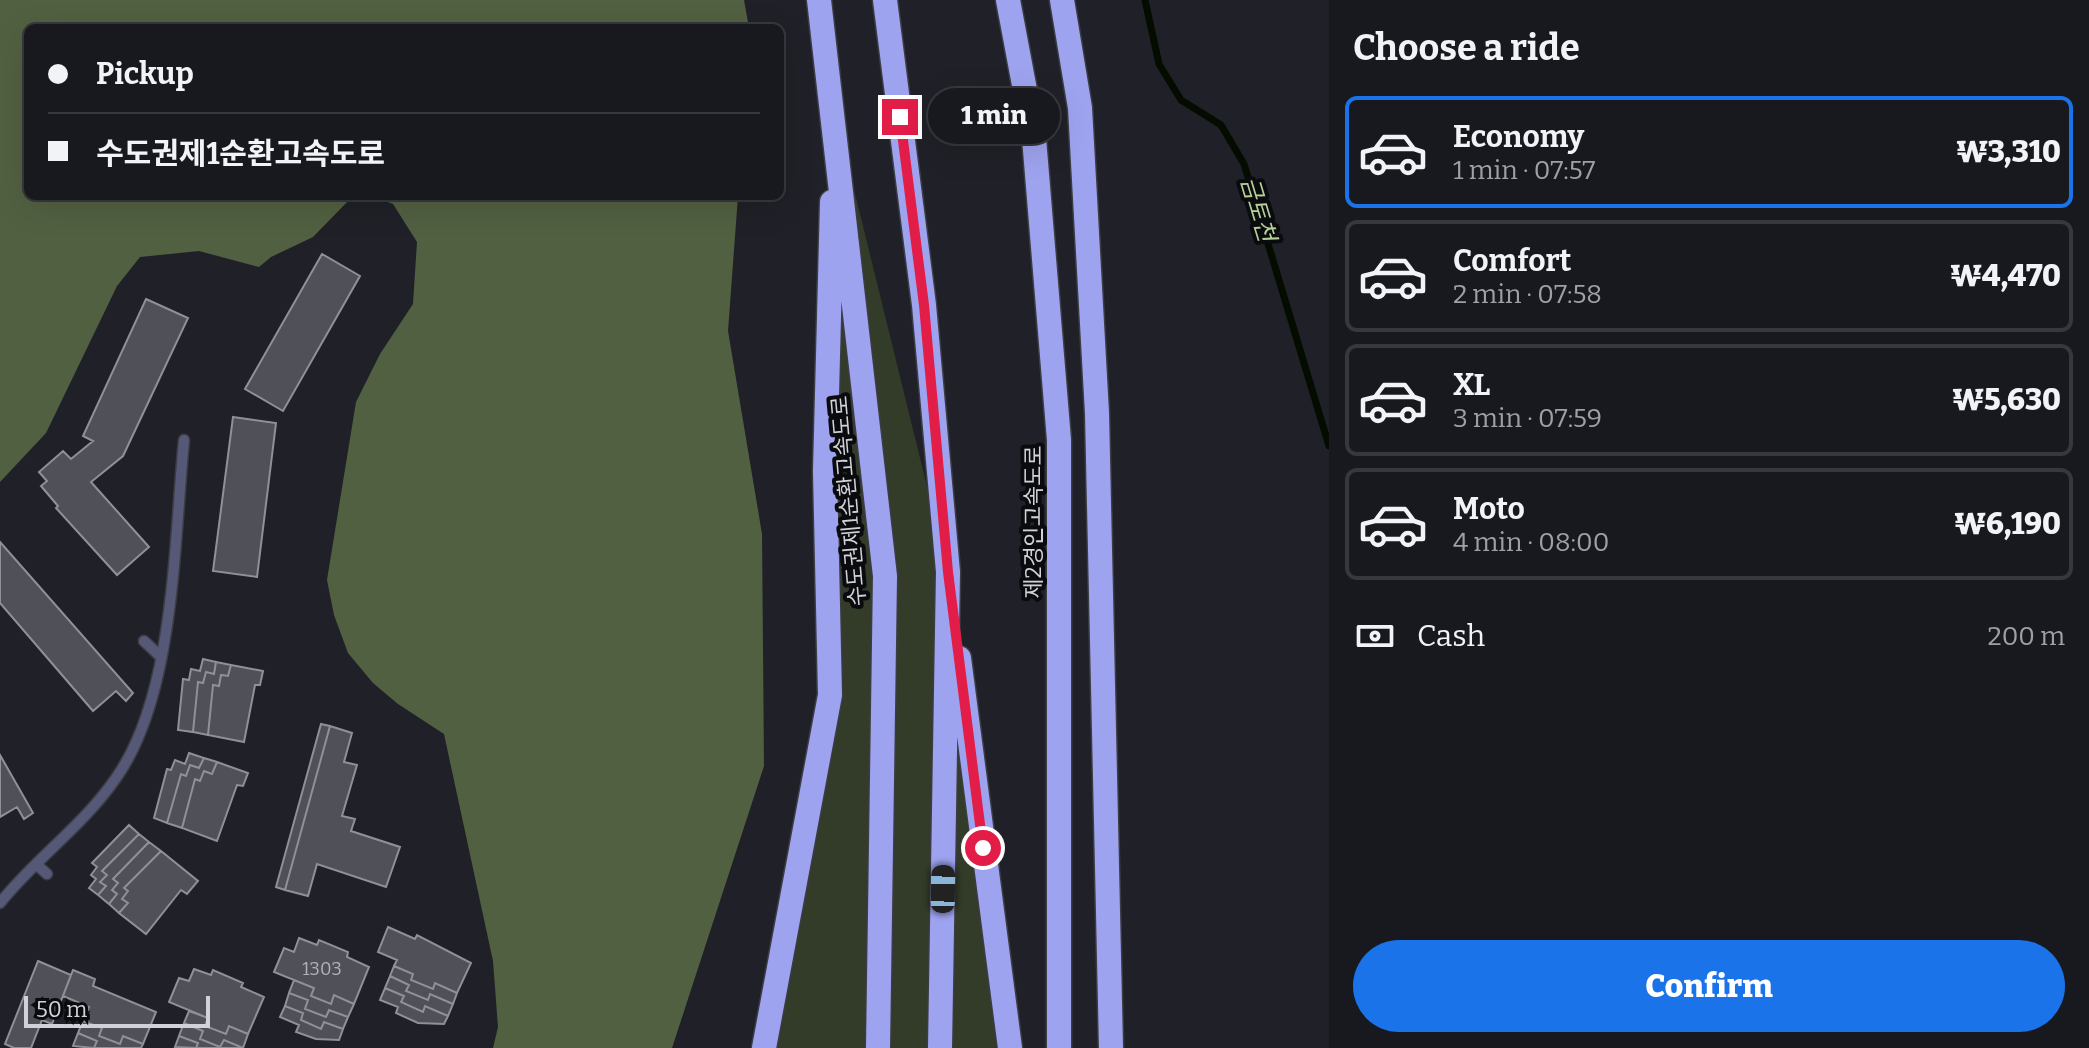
<!DOCTYPE html>
<html lang="en">
<head>
<meta charset="utf-8">
<style>
	body { margin:0; font-family:Bitter,"Noto Sans KR",serif; background:#25262b; color:#f1f3f6; height:100vh; display:flex; flex-direction:column; font-size:30px; white-space:nowrap }
	* { box-sizing:border-box; margin:0 }
	p { font-size:26px; color:#9fa0a4 }
	.icon { flex:none; width:44px; height:44px; fill:none; stroke:currentColor; stroke-width:2; stroke-linecap:round; stroke-linejoin:round }
	.map { position:relative; flex:1; overflow:hidden }
	.sheet { display:flex; flex-direction:column; background:#18191e; width:760px }
	.sheet>* { flex:none }
	.guide { position:absolute; left:24px; top:24px; width:760px; height:176px; border-radius:12px; box-shadow:0 8px 32px #0002,0 0 0 2px #36383c; display:grid; align-content:center; height:176px; padding:0 24px; background:#18191e }
	.scale { position:absolute; left:24px; bottom:20px; width:186px; box-sizing:border-box; padding-left:8px; border:4px solid #d1d2d7; border-top:0; font-size:22px; line-height:28px; white-space:nowrap; color:#d1d2d7; -webkit-text-stroke:6px #0a0b0e; paint-order:stroke }
	.end { position:absolute; width:36px; height:36px; margin:-18px; border:10px solid #e11d48; background:#fff; box-shadow:0 0 0 4px #fff }
	.from { border-radius:50% }
	.bubble { position:absolute; height:56px; border-radius:28px; background:#18191e; box-shadow:0 8px 32px #0002,0 0 0 2px #36383c; font-size:26px; font-weight:800; line-height:56px; text-align:center }
	.car { position:absolute; width:24px; height:48px; margin:-24px -12px; border-radius:10px; box-shadow:0 0 6px 2px #0007; background:linear-gradient(#222 24%,#8ab4d8 0 40%,#222 0 76%,#8ab4d8 0 86%,#222 0) }
	.guide b { display:flex; align-items:center; gap:28px; height:76px; font-size:30px }
	.guide b+b { border-top:2px solid #36383c }
	.guide i { width:20px; height:20px; background:#f1f3f6 }
	ul { padding:0; list-style:none }
	li { display:flex; align-items:center; gap:24px; height:112px; margin:0 16px 12px; padding:0 8px; border:4px solid #36383c; border-radius:12px }
	li div { flex:1 }
	li b { display:block; font-size:30px }
	li em { font-style:normal; font-weight:800 }
	li.selected { border-color:#1a73e8 }
	li>.icon { width:72px; height:72px; stroke-width:1.5 }
	h2 { padding:0 24px; font-size:36px; line-height:96px }
	.pay { display:flex; align-items:center; gap:20px; height:88px; padding:0 24px; font-size:30px }
	.pay p { margin-inline-start:auto }
	.action { display:flex; gap:16px; margin-top:auto; padding:16px 24px }
	.action a { flex:1; height:92px; border-radius:48px; background:#1a73e8; color:#fff; font-size:32px; font-weight:800; line-height:92px; text-align:center }
	main { display:flex; flex:1; min-height:0 }
	.map>svg:first-child { display:block }
</style>
</head>
<body>
<main>
<div class="map">
<svg width="1329" height="1048" viewBox="0 0 1329 1048">
	<rect width="100%" height="100%" fill="#202128"/>
	<path fill="#333b29" d="M834,108L948,572L1014,1048H764L830,695Z"/>
	<path fill="#526042" d="M0,0H744L749,28H28V196H353L313,237L271,257L259,267L199,251L140,257L117,286L46,433L0,482Z
		M373,196H738L728,331L762,534L764,766L672,1048H493L498,1027L493,961L444,734L398,704L373,683L348,653L334,615L327,580L356,402L380,354L413,304L417,242L393,204Z"/>
	<g fill="none" stroke-linecap="round" stroke-linejoin="round">
		<path stroke="#040c00" stroke-width="7" d="M1145,0L1159,64L1181,100L1221,125L1244,164L1329,446"/>
	</g>
	<path fill="#4f5058" stroke="#8f9098" stroke-width="2" d="M322,254L360,276L283,411L245,389Z
		M146,299L188,318L123,456L91,482L149,547L117,575L56,508L58,506L41,486L47,481L39,472L63,451L71,459L93,441L83,436Z
		M233,417L276,423L257,577L213,571Z
		M0,542L133,693L126,701L116,691L93,711L0,603Z
		M203,659L216,662L214,674L206,672L203,683L198,682L193,732L178,730L183,679L189,680L191,669L200,671Z
		M216,662L231,665L228,676L221,675L219,686L213,685L208,735L193,732L198,682L203,683L206,672L214,674Z
		M231,665L263,671L260,685H255L244,742L208,735L213,685L219,686L221,675L228,676Z
		M321,724L330,726L285,890L276,887Z
		M330,726L352,733L344,762L357,765L342,816L355,819L351,831L400,847L386,887L317,864L308,896L285,890Z
		M189,753L204,758L199,768L190,765L186,776L181,774L167,823L154,818L167,769L171,770L175,760L185,764Z
		M0,755L33,813L24,819L17,807L0,817Z
		M204,758L217,762L212,774L204,771L200,781L195,779L182,828L167,823L181,774L186,776L190,765L199,768Z
		M217,762L248,773L243,786L237,785L217,841L182,828L195,779L200,781L204,771L212,774Z
		M129,825L139,834L102,871L107,875L100,882L106,886L98,895L89,888L96,879L91,875L97,867L92,863Z
		M139,834L149,842L113,879L118,883L112,890L117,894L109,904L98,895L106,886L100,882L107,875L102,871Z
		M149,842L161,851L124,888L128,891L122,899L128,903L119,913L109,904L117,894L112,890L118,883L113,879Z
		M161,851L198,881L187,894L181,890L146,934L119,913L128,903L122,899L128,891L124,888Z
		M388,927L415,939L417,935L471,963L457,993L435,983L433,989L411,980L413,974L394,966L397,960L378,952Z
		M299,938L317,945L319,940L348,952L347,957L369,967L354,1004L334,995L331,1004L311,996L314,988L274,972L284,948L294,952Z
		M38,961L71,975L52,1024L42,1020L31,1048H14L5,1044Z
		M394,966L413,974L411,980L433,989L435,983L457,993L453,1004L430,994L428,1000L406,991L409,985L390,976Z
		M194,969L211,975L213,970L243,983L241,987L264,997L248,1034L229,1026L226,1034L205,1026L208,1018L169,1002L179,978L189,981Z
		M73,970L95,979L93,986L156,1012L143,1044L123,1036L120,1044L99,1036L102,1028L83,1021L89,1007L63,996Z
		M390,976L409,985L406,991L428,1000L430,994L453,1004L448,1016L425,1006L423,1012L401,1002L404,996L385,988Z
		M294,980L314,988L311,996L331,1004L334,995L354,1004L348,1017L329,1010L326,1017L305,1009L308,1000L289,993Z
		M385,988L404,996L401,1002L423,1012L425,1006L448,1016L444,1024L418,1023L396,1013L398,1007L380,1000Z
		M289,993L308,1000L305,1009L326,1017L329,1010L348,1017L343,1029L324,1022L321,1029L301,1020L303,1013L285,1006Z
		M285,1006L303,1013L301,1020L321,1029L324,1022L343,1029L339,1040L316,1039L296,1032L299,1025L280,1017Z
		M189,1011L208,1018L205,1026L226,1034L229,1026L248,1034L243,1048L224,1040L220,1047L200,1039L203,1031L184,1023Z
		M83,1021L102,1028L99,1036L120,1044L123,1036L143,1044L141,1048H94L97,1041L78,1033Z
		M184,1023L203,1031L200,1039L220,1047L224,1040L243,1048H196L198,1043L179,1036Z
		M78,1033L97,1041L94,1048L73,1046Z
		M179,1036L198,1043L196,1048L175,1047Z"/>
	<g fill="none" stroke-linecap="round" stroke-linejoin="round">
		<g stroke="#3c3d44" stroke-width="13">
			<path id="lane" d="M144,641L160,656
				M36,864L47,874
				M0,903C36,858 83,826 116,778C175,695 174,541 184,440"/>
		</g>
		<g stroke="#3c3d44" stroke-width="27">
			<path id="highway" d="M819,0L885,576L878,1048
				M885,0L924,305L948,572L940,1048
				M1008,0L1034,138L1059,440V1048
				M1062,0L1080,108L1097,413L1111,1048
				M959,658L1010,1048
				M764,1048L830,695L825,471L832,202"/>
		</g>
		<use href="#lane" stroke="#565877" stroke-width="10"/>
		<use href="#highway" stroke="#9ea3ef" stroke-width="24"/>
	</g>
	<g fill="none" stroke-linecap="round" stroke-linejoin="round">
		<path stroke="#e11d48" stroke-width="10" d="M900,117L924,305L948,572L983,848"/>
	</g>
	<g text-anchor="middle" stroke-width="8" stroke-linejoin="round" paint-order="stroke">
		<g font-size="18" fill="#b0b2b7">
			<text x="322" y="975">1303</text>
		</g>
		<g font-size="22" fill="#d1d2d7" stroke="#0a0b0e">
			<text transform="translate(848 501) rotate(-95)" y="8">수도권제1순환고속도로</text>
			<text transform="translate(1033 522) rotate(-90)" y="8">제2경인고속도로</text>
		</g>
		<g font-size="24" font-style="italic" fill="#b7d099" stroke="#0a0b0e">
			<text transform="translate(1258 209) rotate(73)" y="8">금토천</text>
		</g>
	</g>
</svg>
<div class="scale">50 m</div>
<i class="end from" style="left:983px;top:848px"></i>
<i class="end" style="left:900px;top:117px"></i>
<div class="bubble" style="left:928px;top:88px;width:132px">1 min</div>
<i class="car" style="left:943px;top:889px;rotate:1deg"></i>
<div class="guide">
<b><i class="from"></i>Pickup</b>
<b><i></i>수도권제1순환고속도로</b>
</div>
</div>
<section class="sheet">
<h2>Choose a ride</h2>
<ul>
<li class="selected"><svg class="icon" aria-label="car" viewBox="0 0 24 24"><path d="M5 17H2v-5l4-1 3-4h7l3 4 3 1v5h-3M9 17h6M6 11h13"/><circle cx="7" cy="17" r="2"/><circle cx="17" cy="17" r="2"/></svg><div><b>Economy</b><p>1 min · 07:57</p></div><em>₩3,310</em></li>
<li><svg class="icon" aria-label="car" viewBox="0 0 24 24"><path d="M5 17H2v-5l4-1 3-4h7l3 4 3 1v5h-3M9 17h6M6 11h13"/><circle cx="7" cy="17" r="2"/><circle cx="17" cy="17" r="2"/></svg><div><b>Comfort</b><p>2 min · 07:58</p></div><em>₩4,470</em></li>
<li><svg class="icon" aria-label="car" viewBox="0 0 24 24"><path d="M5 17H2v-5l4-1 3-4h7l3 4 3 1v5h-3M9 17h6M6 11h13"/><circle cx="7" cy="17" r="2"/><circle cx="17" cy="17" r="2"/></svg><div><b>XL</b><p>3 min · 07:59</p></div><em>₩5,630</em></li>
<li><svg class="icon" aria-label="car" viewBox="0 0 24 24"><path d="M5 17H2v-5l4-1 3-4h7l3 4 3 1v5h-3M9 17h6M6 11h13"/><circle cx="7" cy="17" r="2"/><circle cx="17" cy="17" r="2"/></svg><div><b>Moto</b><p>4 min · 08:00</p></div><em>₩6,190</em></li>
</ul>
<div class="pay"><svg class="icon" aria-label="cash" viewBox="0 0 24 24"><path d="M3 7h18v10H3z"/><circle cx="12" cy="12" r="2"/></svg>Cash<p>200 m</p></div>
<div class="action"><a>Confirm</a></div>
</section>
</main>
</body>
</html>
